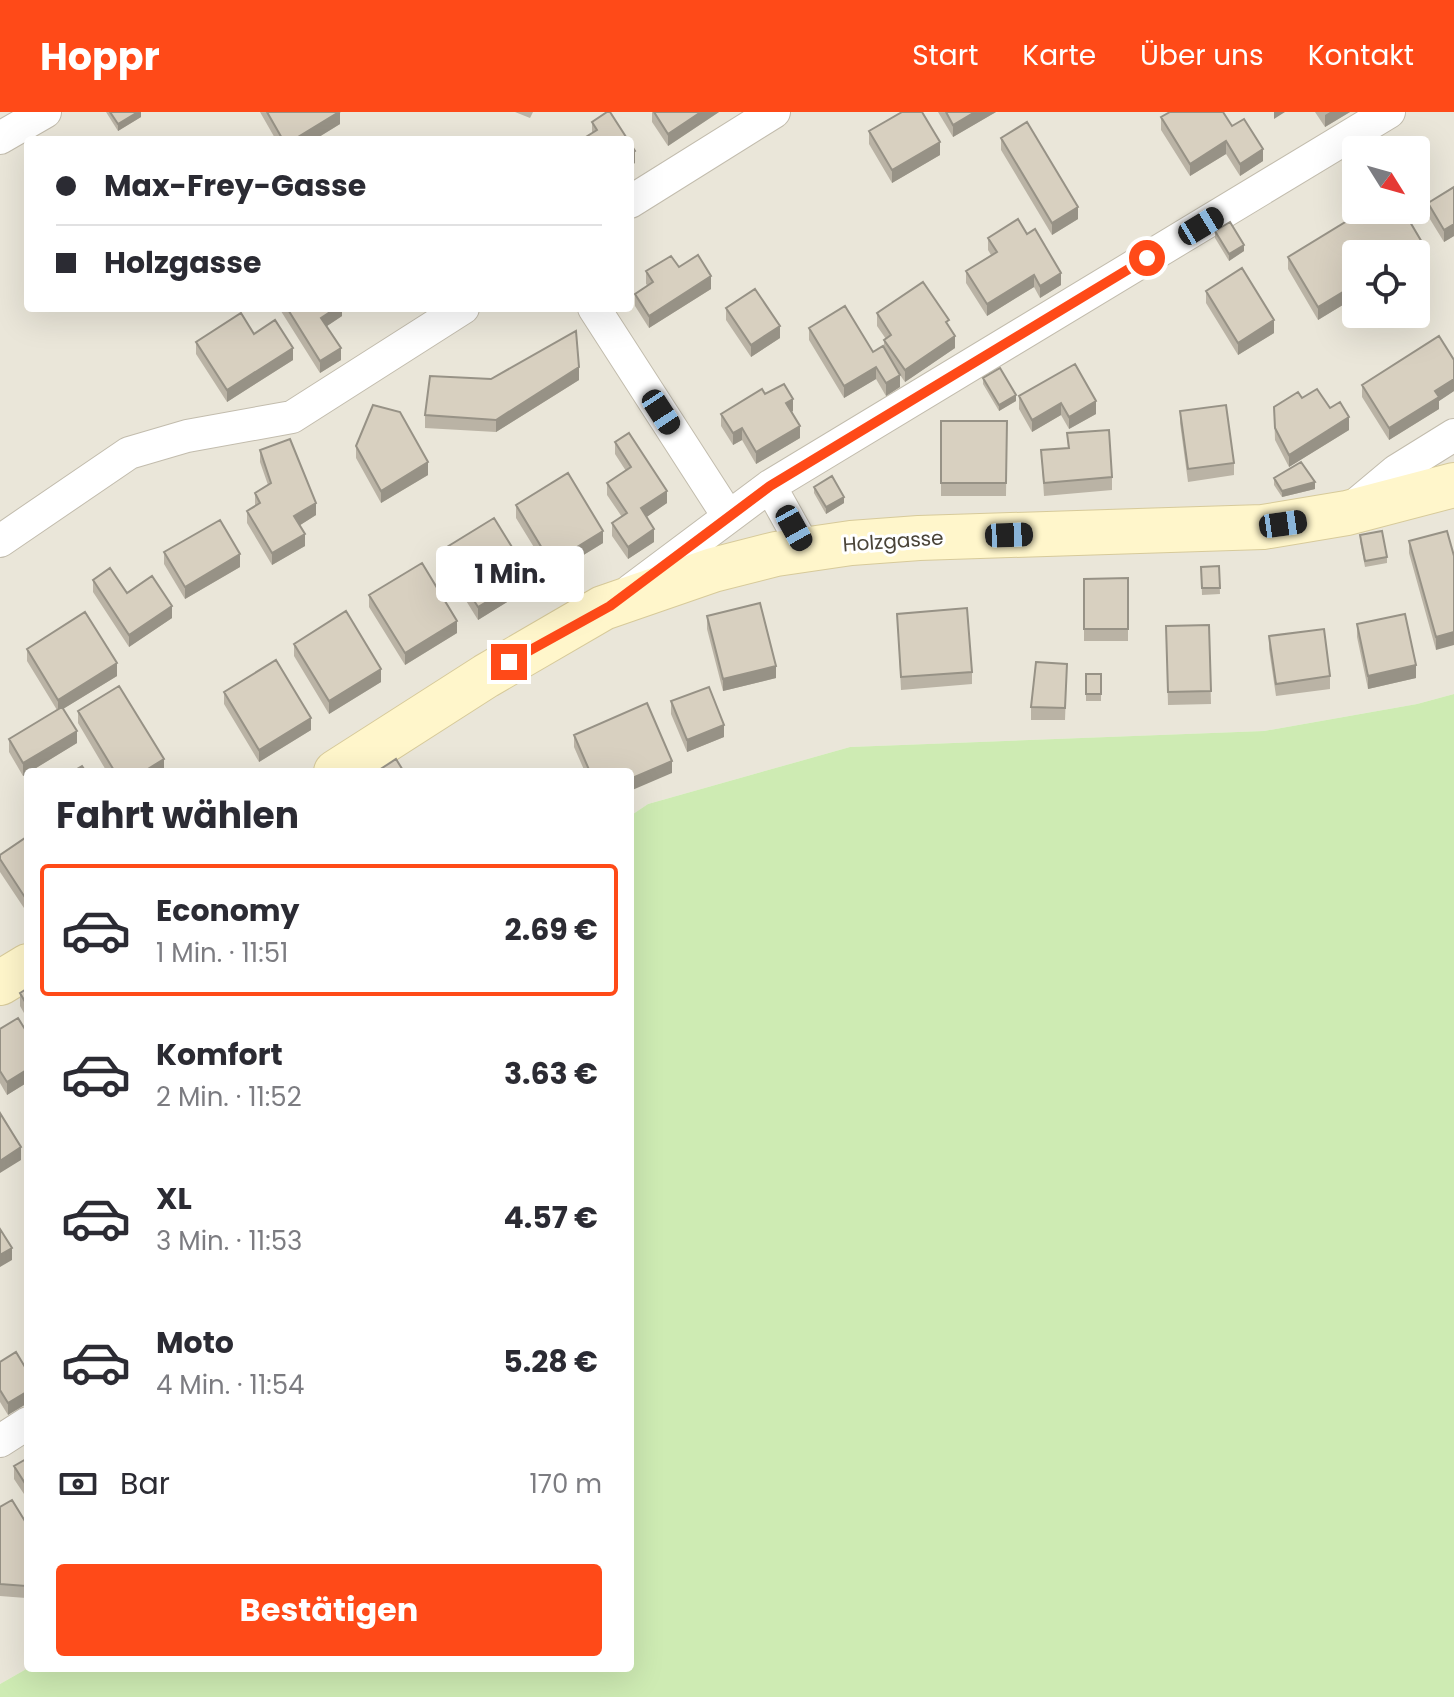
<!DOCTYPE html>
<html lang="de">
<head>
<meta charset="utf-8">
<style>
	body { margin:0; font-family:Poppins,sans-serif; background:#f7f7f7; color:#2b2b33; height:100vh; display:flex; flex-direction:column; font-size:30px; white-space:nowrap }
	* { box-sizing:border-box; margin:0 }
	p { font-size:26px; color:#7c7c81 }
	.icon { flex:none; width:44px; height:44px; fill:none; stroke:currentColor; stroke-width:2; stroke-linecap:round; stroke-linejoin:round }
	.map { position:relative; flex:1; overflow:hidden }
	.drawer { position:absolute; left:24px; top:656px; width:610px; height:904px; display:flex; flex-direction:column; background:#fff; border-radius:8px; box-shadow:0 8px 32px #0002 }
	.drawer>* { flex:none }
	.top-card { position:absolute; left:24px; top:24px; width:610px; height:176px; border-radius:8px; box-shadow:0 8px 32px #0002; display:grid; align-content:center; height:176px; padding:0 32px; background:#fff }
	.needle { width:52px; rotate:127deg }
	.tools { position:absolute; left:1342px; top:24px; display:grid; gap:16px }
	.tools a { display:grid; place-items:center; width:88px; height:88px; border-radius:8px; background:#fff; box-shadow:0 8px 32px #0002; font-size:40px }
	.end { position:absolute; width:36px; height:36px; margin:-18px; border:10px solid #ff4a18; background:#fff; box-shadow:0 0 0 4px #fff }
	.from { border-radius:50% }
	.bubble { position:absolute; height:56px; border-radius:8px; background:#fff; box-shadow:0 8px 32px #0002; font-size:26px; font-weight:700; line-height:56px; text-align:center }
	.car { position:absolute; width:24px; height:48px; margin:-24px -12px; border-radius:10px; box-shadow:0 0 6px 2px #0007; background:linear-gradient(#222 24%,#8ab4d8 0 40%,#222 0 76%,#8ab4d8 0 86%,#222 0) }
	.top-card b { display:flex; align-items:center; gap:28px; height:76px; font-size:30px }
	.top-card b+b { border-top:2px solid #e1e1e2 }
	.top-card i { width:20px; height:20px; background:#2b2b33 }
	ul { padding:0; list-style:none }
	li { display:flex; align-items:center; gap:24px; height:132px; margin:0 16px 12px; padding:0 16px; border:4px solid transparent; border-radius:8px }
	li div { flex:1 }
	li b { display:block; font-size:30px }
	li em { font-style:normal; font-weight:700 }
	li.current { border-color:#ff4a18 }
	li>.icon { width:72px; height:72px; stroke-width:1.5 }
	h2 { padding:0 32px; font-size:36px; line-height:96px }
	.pay { display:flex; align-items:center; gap:20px; height:88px; padding:0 32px; font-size:30px }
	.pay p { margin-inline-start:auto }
	.cta { display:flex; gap:16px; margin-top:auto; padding:16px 32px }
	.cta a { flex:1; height:92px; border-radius:8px; background:#ff4a18; color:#fff; font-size:32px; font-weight:700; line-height:92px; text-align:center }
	header { display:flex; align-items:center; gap:48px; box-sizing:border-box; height:112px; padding:0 40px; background:#ff4a18; color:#fff }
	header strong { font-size:38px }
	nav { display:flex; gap:44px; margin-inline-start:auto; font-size:28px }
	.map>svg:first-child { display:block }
</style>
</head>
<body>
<header>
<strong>Hoppr</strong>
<nav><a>Start</a><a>Karte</a><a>Über uns</a><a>Kontakt</a></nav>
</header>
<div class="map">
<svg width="1454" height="1585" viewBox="0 0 1454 1585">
	<rect width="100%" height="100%" fill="#f6f3eb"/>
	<path fill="#eae6d9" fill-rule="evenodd" d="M0,0H1454V582L1417,592L1264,619L850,635L648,692L630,704V660H28V1556L0,1572ZM28,28H630V196H28ZM1356,38H1416V98H1356ZM1356,142H1416V202H1356Z"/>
	<path fill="#ceebb3" d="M1454,582V1585H0V1572L28,1556H630V704L648,692L850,635L1264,619L1417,592Z"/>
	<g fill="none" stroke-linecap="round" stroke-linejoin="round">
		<g stroke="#c2bcad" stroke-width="34">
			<path id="street" d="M0,26L45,0
				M630,90L774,0
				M594,196L728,404
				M770,374L805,437
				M1353,395L1396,359L1454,323
				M0,429L129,341L187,324L292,305L463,196
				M631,478L770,374L1389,0
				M0,1329L28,1311"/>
		</g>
		<g stroke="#d7ca9a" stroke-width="46">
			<path id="secondary" d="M336,660L486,564L603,496L713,458L776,442L851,431L919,426L1263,415L1347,401L1454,373
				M0,871L28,854"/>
		</g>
		<use href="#street" stroke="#fff" stroke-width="32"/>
		<use href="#secondary" stroke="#fff6cb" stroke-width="44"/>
	</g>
	<path fill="#bab3a5" d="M106,0H141V5L118,19Z
		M260,0H340V12L314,28H276Z
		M515,0H533L530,6Z
		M652,0H719L668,34L652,10Z
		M938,0H996L953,25Z
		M1315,0H1350L1325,15Z
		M1161,5L1232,14L1263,49L1240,64L1226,42L1190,64L1161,18Z
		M592,10L628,28L592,21Z
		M869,19L940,43L892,71L869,32Z
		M1001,26L1078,107L1052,123L1001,38Z
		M1454,75V124L1444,130L1428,104V91Z
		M1215,119L1244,139L1229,149L1215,126Z
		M988,126L1061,173L1040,186L1034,175L987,204L966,171V159L991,143L988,138Z
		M1423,144L1318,208L1288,157V145Z
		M646,159L711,177L649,216L635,194V182L648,174L646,172Z
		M1206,179L1274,221L1238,243L1206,191Z
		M279,196H342V204L327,214L341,248L320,261Z
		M726,196L780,226L751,245L726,208Z
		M877,201L949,214L955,236L905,270L900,263V275L886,284L876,267L844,286L809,228V216L873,240L884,237V228L886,227L877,214Z
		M254,222L293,248L227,290L196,242V230Z
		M1454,248V279L1439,289V297L1389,328L1362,285V273Z
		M1075,252L1096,302L1069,317L1061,303L1032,320L1019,297V284Z
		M983,266L1016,289L999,299L983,272Z
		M491,267L579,268L496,320L425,316V303Z
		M765,282L793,299L791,300L800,326L756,352L742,328L733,333L721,314V302Z
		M1302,286L1330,296L1349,318L1289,355L1275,328L1274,295Z
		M1180,299L1234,351V363L1188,370L1180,311Z
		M941,309H1007L1006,384H941Z
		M1067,321L1112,365V378L1044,384L1041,338L1068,336Z
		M615,330L667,391L646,405L654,430L628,447L612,424V411L622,405L607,383V371L626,359L615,342Z
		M356,334L428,363L381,391L356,346Z
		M260,338L316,403L300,413L305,434L272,453L247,411V399L255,394V381L268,373L260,350Z
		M1274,366L1315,377L1282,385L1274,373Z
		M814,375L844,391L826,402L814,381Z
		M516,393L603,431L551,463L516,406Z
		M1360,423L1387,445V451L1365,455L1360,429Z
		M1409,429L1454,444L1436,538L1409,441Z
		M442,438L530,476L478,508L442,450Z
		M164,440L240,455L185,487L164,452Z
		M1219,454L1220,482L1202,483L1201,455Z
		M1128,466V529H1084V467Z
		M93,468L127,481L172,506L129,535L93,480Z
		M369,483L457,521L405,553L369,495Z
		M897,502L972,560V572L901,578Z
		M707,504L776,566L723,579L707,517Z
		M1357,512L1416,566L1368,577L1357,525Z
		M1209,513L1211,592L1168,593L1166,514Z
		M1269,524L1330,564V577L1276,584L1269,537Z
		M294,532L381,570L329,602L294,544Z
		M27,537L117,564L63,597L77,631L23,664L9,640V627L57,598L27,549Z
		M1067,552L1065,608H1031V595Z
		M1086,562H1101V589H1086Z
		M224,580L311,618L259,650L224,592Z
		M671,589L724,625L687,640L671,602Z
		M78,599L164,660H107L78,611Z
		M574,623L672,661L585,660L574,635Z
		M28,724V802L0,760V743Z
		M28,876V908L20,894V881Z
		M0,917L28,922V970L7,983L0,971Z
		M16,1240L8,1303L0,1290V1250Z
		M28,1346V1388L14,1367V1354Z
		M0,1395L26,1470V1486L0,1484Z"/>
	<path fill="#979286" d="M138,0H141V5L118,19V12Z
		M340,0V12L314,28H293Z
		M701,0H719L668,34V22Z
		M975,0H996L953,25V13Z
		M1274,0H1285L1274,7Z
		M1330,0H1350L1325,15V3Z
		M1226,29V42L1190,64V52Z
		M940,30V43L892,71V58Z
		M1263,37V49L1240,64V52Z
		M635,39V51L630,55V42Z
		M1078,95V107L1052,123V111Z
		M1454,112V124L1444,130V118Z
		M1423,132V144L1416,148V142H1406Z
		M1244,133V139L1229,149V142Z
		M1061,161V173L1040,186V174Z
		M1034,163V175L987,204V192Z
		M711,164V177L649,216V204Z
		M1356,172V185L1318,208V195Z
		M336,196H342V204L321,218V206Z
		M1274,208V221L1238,243V231Z
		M780,214V226L751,245V233Z
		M955,224V236L905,270V258Z
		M293,236V248L227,290V278Z
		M341,236V248L320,261V249Z
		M579,255V268L496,320V308Z
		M876,255V267L844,286V274Z
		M900,263V275L886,284V271Z
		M1454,267V279L1439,289V297L1389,328V316L1435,279Z
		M1016,283V289L999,299V293Z
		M793,287V299L786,303V291Z
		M1096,289V302L1069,317V305Z
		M1061,291V303L1032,320V308Z
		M1349,305V318L1289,355V343Z
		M800,314V326L756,352V340Z
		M742,316V328L733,333V321Z
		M428,350V363L381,391V379Z
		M1315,370V377L1282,385V379Z
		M667,379V391L641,409V396Z
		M844,385V391L826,402V395Z
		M316,391V403L294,417V404Z
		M654,417V430L628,447V435Z
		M603,419V431L551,463V451Z
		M305,422V434L272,453V441Z
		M240,442V455L185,487V475Z
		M530,464V476L478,508V495Z
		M172,494V506L129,535V523Z
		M457,509V521L405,553V541Z
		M1454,520V533L1436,538V525Z
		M117,551V564L58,600V588Z
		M1416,553V566L1368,577V564Z
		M776,554V566L723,579V567Z
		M381,557V570L329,602V589Z
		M311,606V618L259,650V638Z
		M724,613V625L687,640V628Z
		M77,619V631L23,664V651Z
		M164,647V660H143Z
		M672,649V661L630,679V667Z
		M28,957V970L7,983V970Z
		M21,1035V1048L0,1061V1049Z
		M12,1136V1148L0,1155V1143Z
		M28,1279V1291L8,1303V1291Z"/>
	<path fill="#d8d0c0" stroke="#979286" stroke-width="2" d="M110,0H138L118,12Z
		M267,0H339L293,28H283Z
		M607,0H610L628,28H581L597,18L592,10Z
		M654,0H701L668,22Z
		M902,0H922L940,30L892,58L869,19Z
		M946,0H975L953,13Z
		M1170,0H1223L1232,14L1244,7L1263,37L1240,52L1226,29L1190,52L1161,5Z
		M1027,10L1078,95L1052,111L1001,26Z
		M630,31L635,39L630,42Z
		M1454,75V112L1444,118L1428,91Z
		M1365,98H1403L1423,132L1406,142H1356V172L1318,195L1288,145Z
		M1018,107L1027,122L1035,117L1061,161L1040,174L1034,163L987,192L966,159L997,140L988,126Z
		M1230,110L1244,133L1229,142L1215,119Z
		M698,143L711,164L649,204L635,182L653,170L646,159L671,144L679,155Z
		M1242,156L1274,208L1238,231L1206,179Z
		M923,170L949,208L946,210L955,224L905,258L884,228L891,223L877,201Z
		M755,177L780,214L751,233L726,196Z
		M845,194L873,240L883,234L900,263L886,271L876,255L844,274L809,216Z
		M287,196H336L321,206L341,236L320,249Z
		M241,201L254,222L275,208L293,236L227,278L196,230Z
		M576,219L579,255L496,308L425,303L430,264L491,267Z
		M1439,224L1454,248V267L1435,279L1439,285L1389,316L1362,273Z
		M1075,252L1096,289L1069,305L1061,291L1032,308L1019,284Z
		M1000,256L1016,283L999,293L983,266Z
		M784,272L793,287L786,291L800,314L756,340L742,316L733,321L721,302L762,277L765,282Z
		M1317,277L1330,296L1340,290L1349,305L1289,343L1275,316L1274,295L1298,280L1302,286Z
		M373,293L400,300L428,350L381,379L356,334Z
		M1226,293L1234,351L1188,357L1180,299Z
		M941,309H1007L1006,371H941Z
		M1109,318L1112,365L1044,371L1041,338L1069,336L1067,321Z
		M629,321L667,379L641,396L654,417L628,435L612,411L627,401L607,371L631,355L615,330Z
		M290,327L316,391L294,404L305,422L272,441L247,399L260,391L255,381L271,371L260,338Z
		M1301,350L1315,370L1282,379L1274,366Z
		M568,361L603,419L551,451L516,393Z
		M832,364L844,385L826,395L814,375Z
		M494,406L530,464L478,495L442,438Z
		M220,408L240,442L185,475L164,440Z
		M1382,419L1387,445L1365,449L1360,423Z
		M1447,419L1454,444V520L1436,525L1409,429Z
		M422,451L457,509L405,541L369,483Z
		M1219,454L1220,476H1202L1201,455Z
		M110,456L127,481L152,464L172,494L129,523L93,468Z
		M1128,466V517H1084V467Z
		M760,491L776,554L723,567L707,504Z
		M967,496L972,560L901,565L897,502Z
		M346,499L381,557L329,589L294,532Z
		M85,500L117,551L58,588L27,537Z
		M1405,502L1416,553L1368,564L1357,512Z
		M1209,513L1211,579L1168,580L1166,514Z
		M1324,517L1330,564L1276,572L1269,524Z
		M276,548L311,606L259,638L224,580Z
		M1036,550L1067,552L1065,596L1031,595Z
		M1086,562H1101V582H1086Z
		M119,574L164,647L143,660H115L78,599Z
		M709,575L724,613L687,628L671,589Z
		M647,591L672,649L630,667V660H590L574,623Z
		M62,595L77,619L23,651L9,627Z
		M396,647L404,660H376Z
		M82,654L86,660H72Z
		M28,724V790L0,747V743Z
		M28,876V895L20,881Z
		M18,906L28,922V957L7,970L0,959V917Z
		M0,1001L21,1035L0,1049Z
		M0,1117L12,1136L0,1143Z
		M16,1240L28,1260V1279L8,1291L0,1278V1250Z
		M28,1346V1376L14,1354Z
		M12,1388L28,1414V1457L26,1458V1474L0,1472V1395Z"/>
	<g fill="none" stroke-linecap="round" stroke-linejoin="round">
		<path stroke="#ff4a18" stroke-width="10" d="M509,550L610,494L770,374L1147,146"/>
	</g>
	<g text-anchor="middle" stroke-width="6" stroke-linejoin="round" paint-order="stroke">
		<g font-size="20" fill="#4a4438" stroke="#fff">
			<text transform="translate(893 429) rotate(-4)" y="7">Holzgasse</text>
		</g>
	</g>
</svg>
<div class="tools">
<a><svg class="needle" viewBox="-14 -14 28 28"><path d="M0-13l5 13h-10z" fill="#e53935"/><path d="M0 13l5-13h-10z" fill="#7c7c81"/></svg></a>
<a><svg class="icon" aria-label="locate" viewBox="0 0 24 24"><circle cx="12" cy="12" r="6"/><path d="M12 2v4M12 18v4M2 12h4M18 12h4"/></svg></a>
</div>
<i class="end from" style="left:1147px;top:146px"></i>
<i class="end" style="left:509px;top:550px"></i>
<div class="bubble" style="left:436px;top:434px;width:148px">1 Min.</div>
<i class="car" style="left:1201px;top:114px;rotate:59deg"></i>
<i class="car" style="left:661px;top:300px;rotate:147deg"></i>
<i class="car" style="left:1283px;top:412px;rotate:82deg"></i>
<i class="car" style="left:794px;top:416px;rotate:151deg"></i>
<i class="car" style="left:1009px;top:423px;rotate:88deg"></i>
<div class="top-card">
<b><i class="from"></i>Max-Frey-Gasse</b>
<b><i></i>Holzgasse</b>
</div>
<section class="drawer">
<h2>Fahrt wählen</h2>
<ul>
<li class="current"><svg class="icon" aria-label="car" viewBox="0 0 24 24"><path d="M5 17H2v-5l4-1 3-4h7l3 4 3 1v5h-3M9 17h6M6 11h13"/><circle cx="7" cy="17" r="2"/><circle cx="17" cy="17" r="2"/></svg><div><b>Economy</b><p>1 Min. · 11:51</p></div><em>2.69 €</em></li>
<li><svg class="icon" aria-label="car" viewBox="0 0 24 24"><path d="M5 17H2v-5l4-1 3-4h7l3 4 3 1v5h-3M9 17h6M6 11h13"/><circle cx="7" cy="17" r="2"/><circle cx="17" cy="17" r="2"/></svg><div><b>Komfort</b><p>2 Min. · 11:52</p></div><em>3.63 €</em></li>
<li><svg class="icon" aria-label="car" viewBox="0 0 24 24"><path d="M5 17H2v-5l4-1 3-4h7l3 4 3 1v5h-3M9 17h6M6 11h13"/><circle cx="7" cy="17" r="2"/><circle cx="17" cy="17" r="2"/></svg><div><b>XL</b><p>3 Min. · 11:53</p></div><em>4.57 €</em></li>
<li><svg class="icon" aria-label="car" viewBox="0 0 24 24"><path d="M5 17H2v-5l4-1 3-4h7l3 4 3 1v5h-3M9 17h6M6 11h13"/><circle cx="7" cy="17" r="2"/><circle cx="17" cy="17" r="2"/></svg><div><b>Moto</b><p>4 Min. · 11:54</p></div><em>5.28 €</em></li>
</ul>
<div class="pay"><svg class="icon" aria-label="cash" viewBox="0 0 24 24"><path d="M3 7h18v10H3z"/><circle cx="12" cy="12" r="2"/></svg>Bar<p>170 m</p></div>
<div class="cta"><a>Bestätigen</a></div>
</section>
</div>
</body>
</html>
